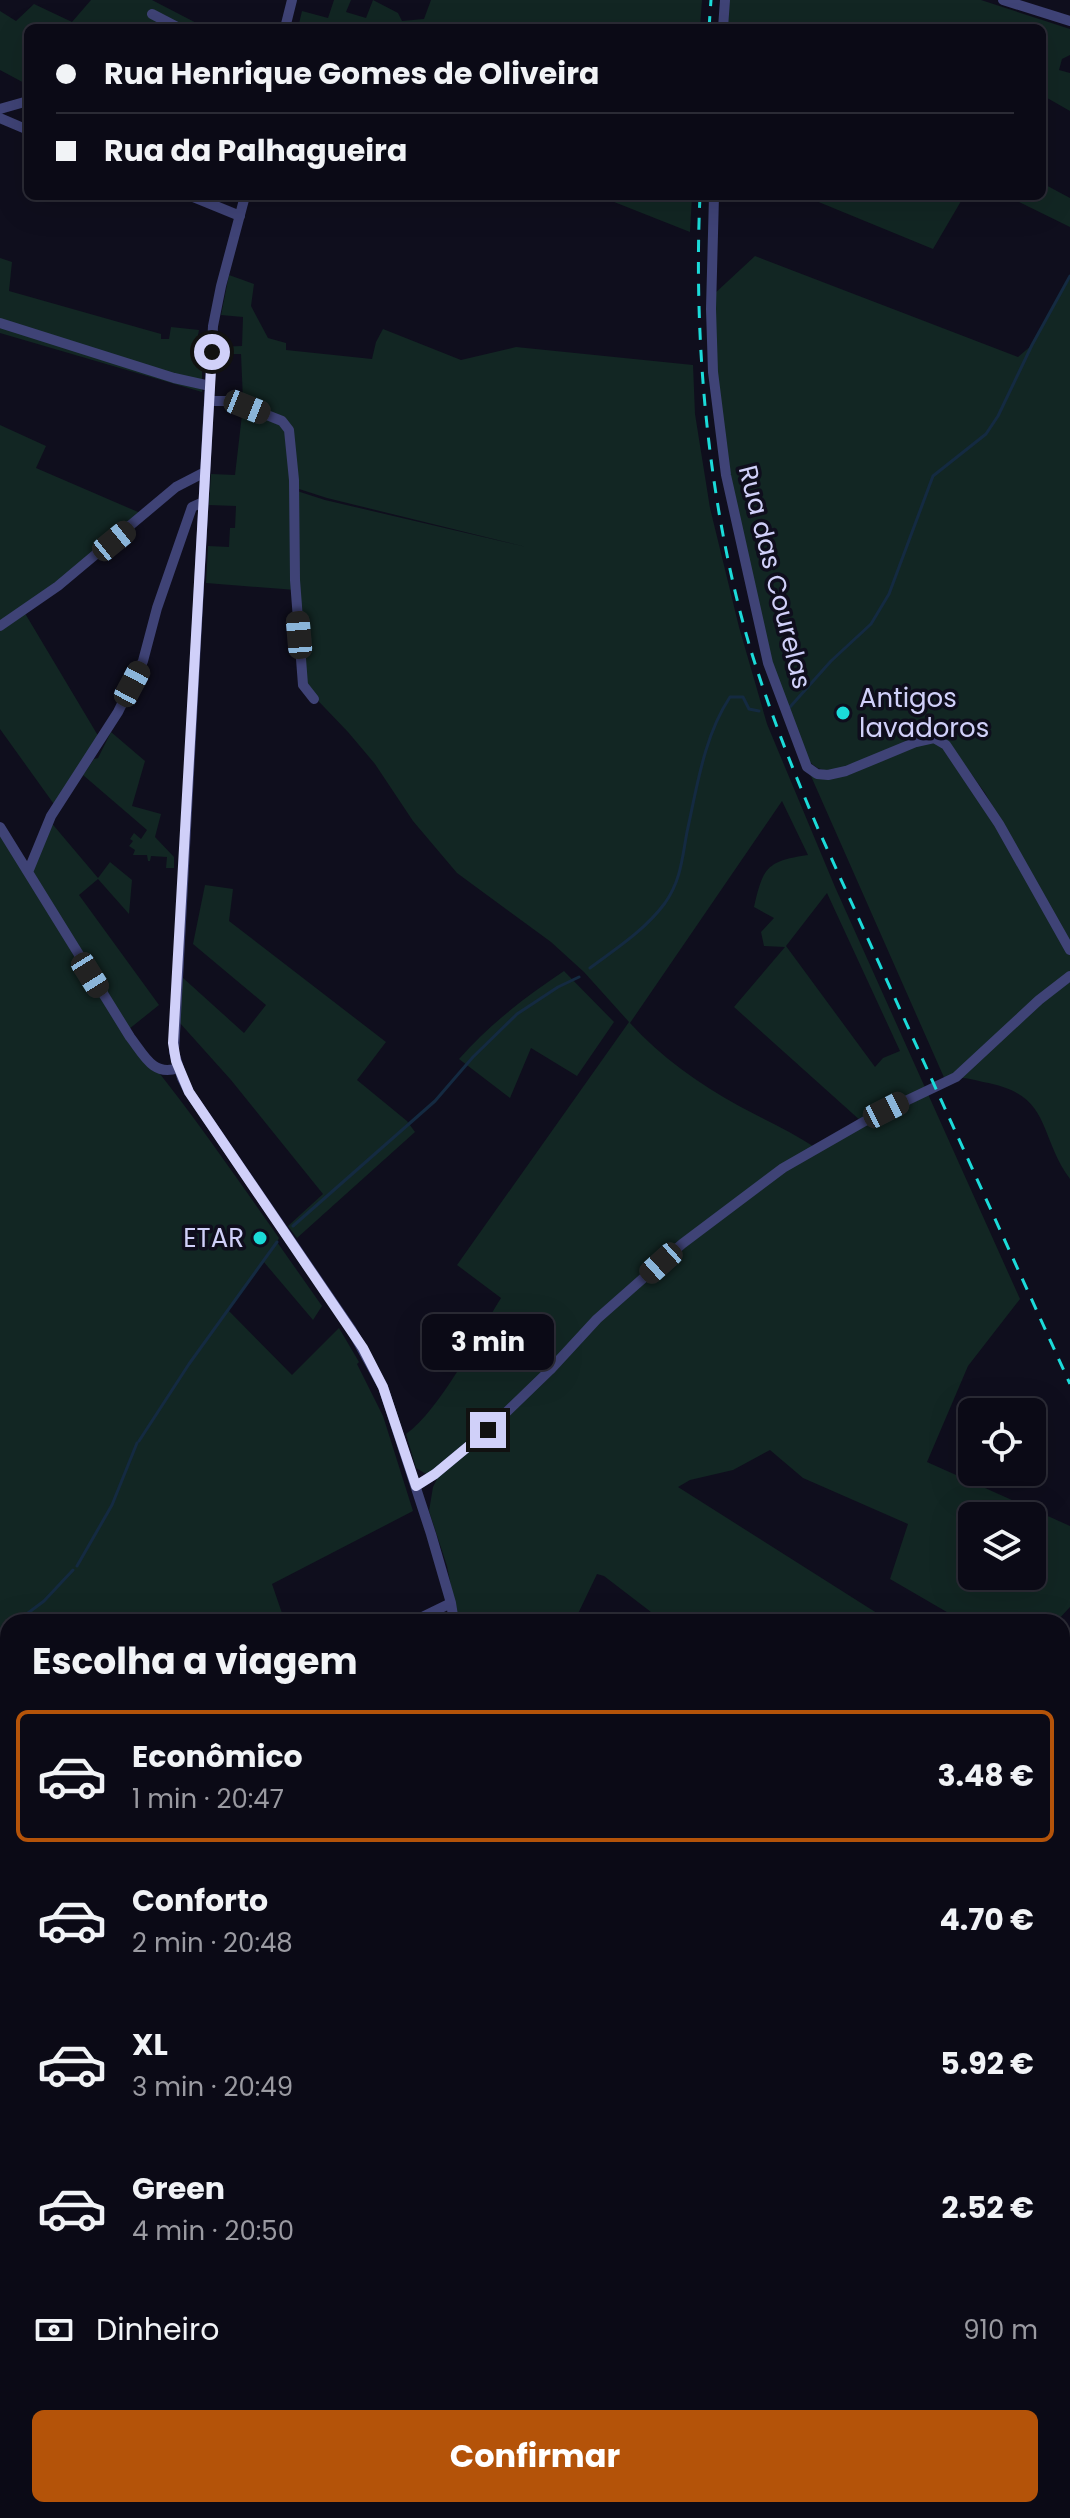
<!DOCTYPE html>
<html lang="pt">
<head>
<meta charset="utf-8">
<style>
	body { margin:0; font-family:Poppins,sans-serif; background:#14131f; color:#f1f3f6; height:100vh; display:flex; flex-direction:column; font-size:30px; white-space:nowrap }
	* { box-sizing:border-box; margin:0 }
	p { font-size:26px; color:#9a9aa1 }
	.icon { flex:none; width:44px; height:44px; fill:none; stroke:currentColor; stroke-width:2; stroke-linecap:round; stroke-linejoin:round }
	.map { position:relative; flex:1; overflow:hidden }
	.side { position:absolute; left:0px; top:1614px; width:1070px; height:904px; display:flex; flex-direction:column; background:#0b0a16; border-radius:24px 24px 0 0; box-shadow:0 8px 32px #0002,0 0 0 2px #2b2b35 }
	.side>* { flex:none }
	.top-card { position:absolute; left:24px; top:24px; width:1022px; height:176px; border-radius:12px; box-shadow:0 8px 32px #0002,0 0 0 2px #2b2b35; display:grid; align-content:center; height:176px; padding:0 32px; background:#0b0a16 }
	.buttons { position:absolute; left:958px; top:1398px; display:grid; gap:16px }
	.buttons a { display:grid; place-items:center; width:88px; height:88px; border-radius:12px; background:#0b0a16; box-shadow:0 8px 32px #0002,0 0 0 2px #2b2b35; font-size:40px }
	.end { position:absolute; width:36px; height:36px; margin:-18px; border:10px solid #d0d0f9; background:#111; box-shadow:0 0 0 4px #111 }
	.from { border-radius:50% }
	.bubble { position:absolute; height:56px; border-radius:12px; background:#0b0a16; box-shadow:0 8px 32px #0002,0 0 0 2px #2b2b35; font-size:26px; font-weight:700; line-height:56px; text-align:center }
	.car { position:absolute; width:24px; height:48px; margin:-24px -12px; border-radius:10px; box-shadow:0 0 6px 2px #0007; background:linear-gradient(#222 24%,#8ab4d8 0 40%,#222 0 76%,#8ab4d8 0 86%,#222 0) }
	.top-card b { display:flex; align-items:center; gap:28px; height:76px; font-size:30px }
	.top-card b+b { border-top:2px solid #2b2b35 }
	.top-card i { width:20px; height:20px; background:#f1f3f6 }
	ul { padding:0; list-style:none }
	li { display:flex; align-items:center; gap:24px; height:132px; margin:0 16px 12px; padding:0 16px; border:4px solid transparent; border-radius:12px }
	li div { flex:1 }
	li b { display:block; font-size:30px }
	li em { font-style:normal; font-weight:700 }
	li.current { border-color:#b45309 }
	li>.icon { width:72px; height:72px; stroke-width:1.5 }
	h2 { padding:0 32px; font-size:36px; line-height:96px }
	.pay { display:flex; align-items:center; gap:20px; height:88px; padding:0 32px; font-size:30px }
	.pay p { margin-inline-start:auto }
	.primary-button { display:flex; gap:16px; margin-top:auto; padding:16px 32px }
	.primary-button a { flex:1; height:92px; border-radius:12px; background:#b45309; color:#fff; font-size:32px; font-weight:700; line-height:92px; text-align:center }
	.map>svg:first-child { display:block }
</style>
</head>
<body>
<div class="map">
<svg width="1070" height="2518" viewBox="0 0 1070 2518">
	<rect width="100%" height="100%" fill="#0f0e1d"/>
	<path fill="#122623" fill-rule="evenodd" d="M91,0H152L206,28H28V85L0,70V11L16,21L34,4L72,22Z
		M334,0H351L346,12L366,18L373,0L398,13L402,21L424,19L431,0H702L700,28H298L302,11L328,18Z
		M726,0H981L1070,29V55L1062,59L1059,70L1070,73V111L1042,95V28H724Z
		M1042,183L1070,198V227L1007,196H1042Z
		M599,196H692L690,232Z
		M804,196H964L933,249Z
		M755,256L1018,357L1032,345L1070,276V943L985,793L946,739L934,732L835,771C821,771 814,768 806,757L768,663L721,443L713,295Z
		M0,258L12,262L9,291L161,334V339H169L171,327L199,330L198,335L202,336V392L0,333Z
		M229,275L254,284L251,306L268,338L286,343V350L372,359L376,342L383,329L461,360L516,347L693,365L695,414L710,508L739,627L767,724L835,887L1020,1299L968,1366L927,1462L1070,1526V1607L1056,1622H964L890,1579L908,1524L803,1478L770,1450L733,1470L690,1480L678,1487L891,1622H664L604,1576L597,1574L574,1622H458L447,1566L429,1511L433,1487L437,1479L433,1472L426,1474L416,1468L406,1434C440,1410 478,1335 501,1298L457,1265L629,1022L584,972L551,942L457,873L413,821L375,764L348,732L303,685L296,590L206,583L208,546L229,547L230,528H235L236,506L209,505L211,474L235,475L243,406H246L243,400L241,354H217L218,347L242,346L243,317L221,315ZM296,488L327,498L526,547L325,500L297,491ZM782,801L808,855C767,861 763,867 754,907L774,918L761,932L764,946L785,947L734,1007L862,1122L816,1148C792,1132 765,1120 739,1106C699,1084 661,1057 630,1023ZM827,893L900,1051L883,1058L875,1067L786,946ZM972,1516H1032V1576H972Z
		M0,425L46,446L36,468L145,515L23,610L100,739L56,807L0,729Z
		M111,732L145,761L132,806L161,814L155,837L174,857V868H166L167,857L151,856L150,861H148L147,855H133L135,850L129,846L133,841L130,839L134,833L141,839L147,830L83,775L94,759L98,758Z
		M934,738L946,745L1070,950V1179C1037,1134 1053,1094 983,1082C969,1079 959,1075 946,1082L807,767L828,775Z
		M49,820L98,878L110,862L132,880L129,914L98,879L79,895L159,1005L129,1029L130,1037C184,1101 231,1170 279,1238L277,1242L322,1306L313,1320L263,1261L228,1310L292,1375L339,1328L359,1362L357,1364L383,1416L413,1511L272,1584L285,1622H8V1807L0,1808V827L27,872Z
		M205,885L233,889L229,921L386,1042L357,1080L407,1121L415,1132L297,1238L288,1226L323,1194L231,1080L179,1022L182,977L244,1033L266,1005L193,944Z
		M564,971L614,1022L577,1076L531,1048L510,1098L459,1059C490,1024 525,997 564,971Z
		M0,1873L8,1879V2134L0,2128Z
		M8,2146V2239L0,2248V2147Z
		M1062,2454L1070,2458V2518H513L512,2510H1062Z
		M231,2510H279L285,2518H217Z
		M396,2510H494L496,2518H392Z"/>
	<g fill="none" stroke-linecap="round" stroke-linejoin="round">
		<path stroke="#142a41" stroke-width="3" d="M790,707L831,661L871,624L889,594L933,476L986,434L998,416L1032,345L1070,276
			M590,968C617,948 645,930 665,903C681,880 682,859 687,832C697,787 704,736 730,697H743L749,709L759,711
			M293,1226L435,1101L473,1057L517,1014L558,987L579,977
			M139,1441L189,1364L277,1242
			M77,1566L112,1505L137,1443
			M16,1622L44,1601L73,1570
			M0,1643L8,1633"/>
		<path stroke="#3f4376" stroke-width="10" d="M1003,0L1070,21
			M152,14L179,28
			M285,28L292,0
			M723,28L725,0
			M0,109L28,101
			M0,118L28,130
			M191,196L240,216
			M245,196L221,286L213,326L174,1052L182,1078L189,1092L351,1329L383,1387L431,1534L451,1603L454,1622
			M714,196L711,309L713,372L726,475L768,663L807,767L817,774L828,775L846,771L916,742L934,738L946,745L999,824L1070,950
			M0,323L174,378L210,386
			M209,401H230L247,407L282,421L289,430L294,480L295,580L303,685L314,699
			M0,626L58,586L176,487L205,472
			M0,827L130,1037C144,1055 153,1077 178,1068
			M28,872L51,816L118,712L143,661L157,608L192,507L203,502
			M416,1486L435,1474L488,1430L550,1370L597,1319L682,1244L783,1168L872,1117L956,1077L1039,1000L1070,976
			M412,1622L451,1603
			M0,1808L8,1807
			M1062,2326L1070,2334
			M1062,2454L1070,2458
			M159,2518L162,2510"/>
		<path stroke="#ab64ec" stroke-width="12" d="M0,2128L8,2134
			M294,2510L299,2518
			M307,2510L312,2518"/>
		<path stroke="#eb59af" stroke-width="14" d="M1062,1947L1070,1942
			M1062,1969L1070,1964
			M500,2510L502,2518
			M189,2518L199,2510
			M206,2518L219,2510
			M344,2518L351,2510
			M373,2518L377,2510"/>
		<path stroke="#1bdbd9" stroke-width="3" stroke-dasharray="12 10" stroke-linecap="butt" d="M709,28L711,0
			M700,196C693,344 709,513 752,654C771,715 794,773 819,831L1070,1384"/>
	</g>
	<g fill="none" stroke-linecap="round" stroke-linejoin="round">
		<path stroke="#d0d0f9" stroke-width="10" d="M212,352L173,1043L176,1061L189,1092L363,1348L383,1387L416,1486L435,1474L488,1430"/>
	</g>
	<g fill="#1bdbd9" stroke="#0f0e1d" stroke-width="3">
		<circle cx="843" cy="713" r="8"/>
		<circle cx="260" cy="1238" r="8"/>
	</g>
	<g text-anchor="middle" stroke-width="7" stroke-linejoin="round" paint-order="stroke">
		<g font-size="26" fill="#d0d0f9" stroke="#0f0e1d">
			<text transform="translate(775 577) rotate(76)" y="9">Rua das Courelas</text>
		</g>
		<g font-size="26" fill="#d0d0f9" stroke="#0f0e1d" text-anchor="start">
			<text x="859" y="707">Antigos<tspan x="859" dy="30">lavadoros</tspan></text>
			<text x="244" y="1247" text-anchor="end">ETAR</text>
		</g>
	</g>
</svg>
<div class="buttons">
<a><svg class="icon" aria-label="locate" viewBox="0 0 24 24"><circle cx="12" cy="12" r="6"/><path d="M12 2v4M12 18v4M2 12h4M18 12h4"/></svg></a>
<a><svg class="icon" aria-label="layers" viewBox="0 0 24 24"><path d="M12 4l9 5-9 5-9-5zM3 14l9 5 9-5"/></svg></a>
</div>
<i class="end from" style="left:212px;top:352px"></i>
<i class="end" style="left:488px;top:1430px"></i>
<div class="bubble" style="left:422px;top:1314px;width:132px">3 min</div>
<i class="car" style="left:247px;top:407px;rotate:112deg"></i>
<i class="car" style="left:114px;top:541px;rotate:51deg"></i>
<i class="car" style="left:299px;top:635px;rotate:355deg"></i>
<i class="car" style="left:132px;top:684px;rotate:28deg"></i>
<i class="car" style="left:90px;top:975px;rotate:148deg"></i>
<i class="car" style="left:886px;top:1110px;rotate:63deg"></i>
<i class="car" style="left:661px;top:1263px;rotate:228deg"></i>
<div class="top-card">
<b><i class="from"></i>Rua Henrique Gomes de Oliveira</b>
<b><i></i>Rua da Palhagueira</b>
</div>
<section class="side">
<h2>Escolha a viagem</h2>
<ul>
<li class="current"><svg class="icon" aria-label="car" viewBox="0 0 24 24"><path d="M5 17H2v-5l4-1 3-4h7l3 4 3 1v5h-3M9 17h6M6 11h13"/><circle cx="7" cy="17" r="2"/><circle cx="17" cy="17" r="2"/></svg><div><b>Econômico</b><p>1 min · 20:47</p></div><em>3.48 €</em></li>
<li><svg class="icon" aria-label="car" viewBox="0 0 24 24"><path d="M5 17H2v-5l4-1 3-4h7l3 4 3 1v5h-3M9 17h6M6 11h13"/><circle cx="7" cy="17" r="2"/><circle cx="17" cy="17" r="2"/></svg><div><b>Conforto</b><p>2 min · 20:48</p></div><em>4.70 €</em></li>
<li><svg class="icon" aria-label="car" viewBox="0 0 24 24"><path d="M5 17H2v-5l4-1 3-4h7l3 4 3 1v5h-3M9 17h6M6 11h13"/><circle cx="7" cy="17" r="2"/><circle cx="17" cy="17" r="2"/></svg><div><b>XL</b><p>3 min · 20:49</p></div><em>5.92 €</em></li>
<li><svg class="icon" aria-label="car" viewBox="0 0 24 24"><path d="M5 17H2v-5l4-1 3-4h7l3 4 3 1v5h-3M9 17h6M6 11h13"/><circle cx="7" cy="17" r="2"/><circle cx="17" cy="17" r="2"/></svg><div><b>Green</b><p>4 min · 20:50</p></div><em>2.52 €</em></li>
</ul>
<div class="pay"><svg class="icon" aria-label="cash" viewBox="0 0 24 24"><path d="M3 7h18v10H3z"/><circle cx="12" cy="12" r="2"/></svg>Dinheiro<p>910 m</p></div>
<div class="primary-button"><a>Confirmar</a></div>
</section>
</div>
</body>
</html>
